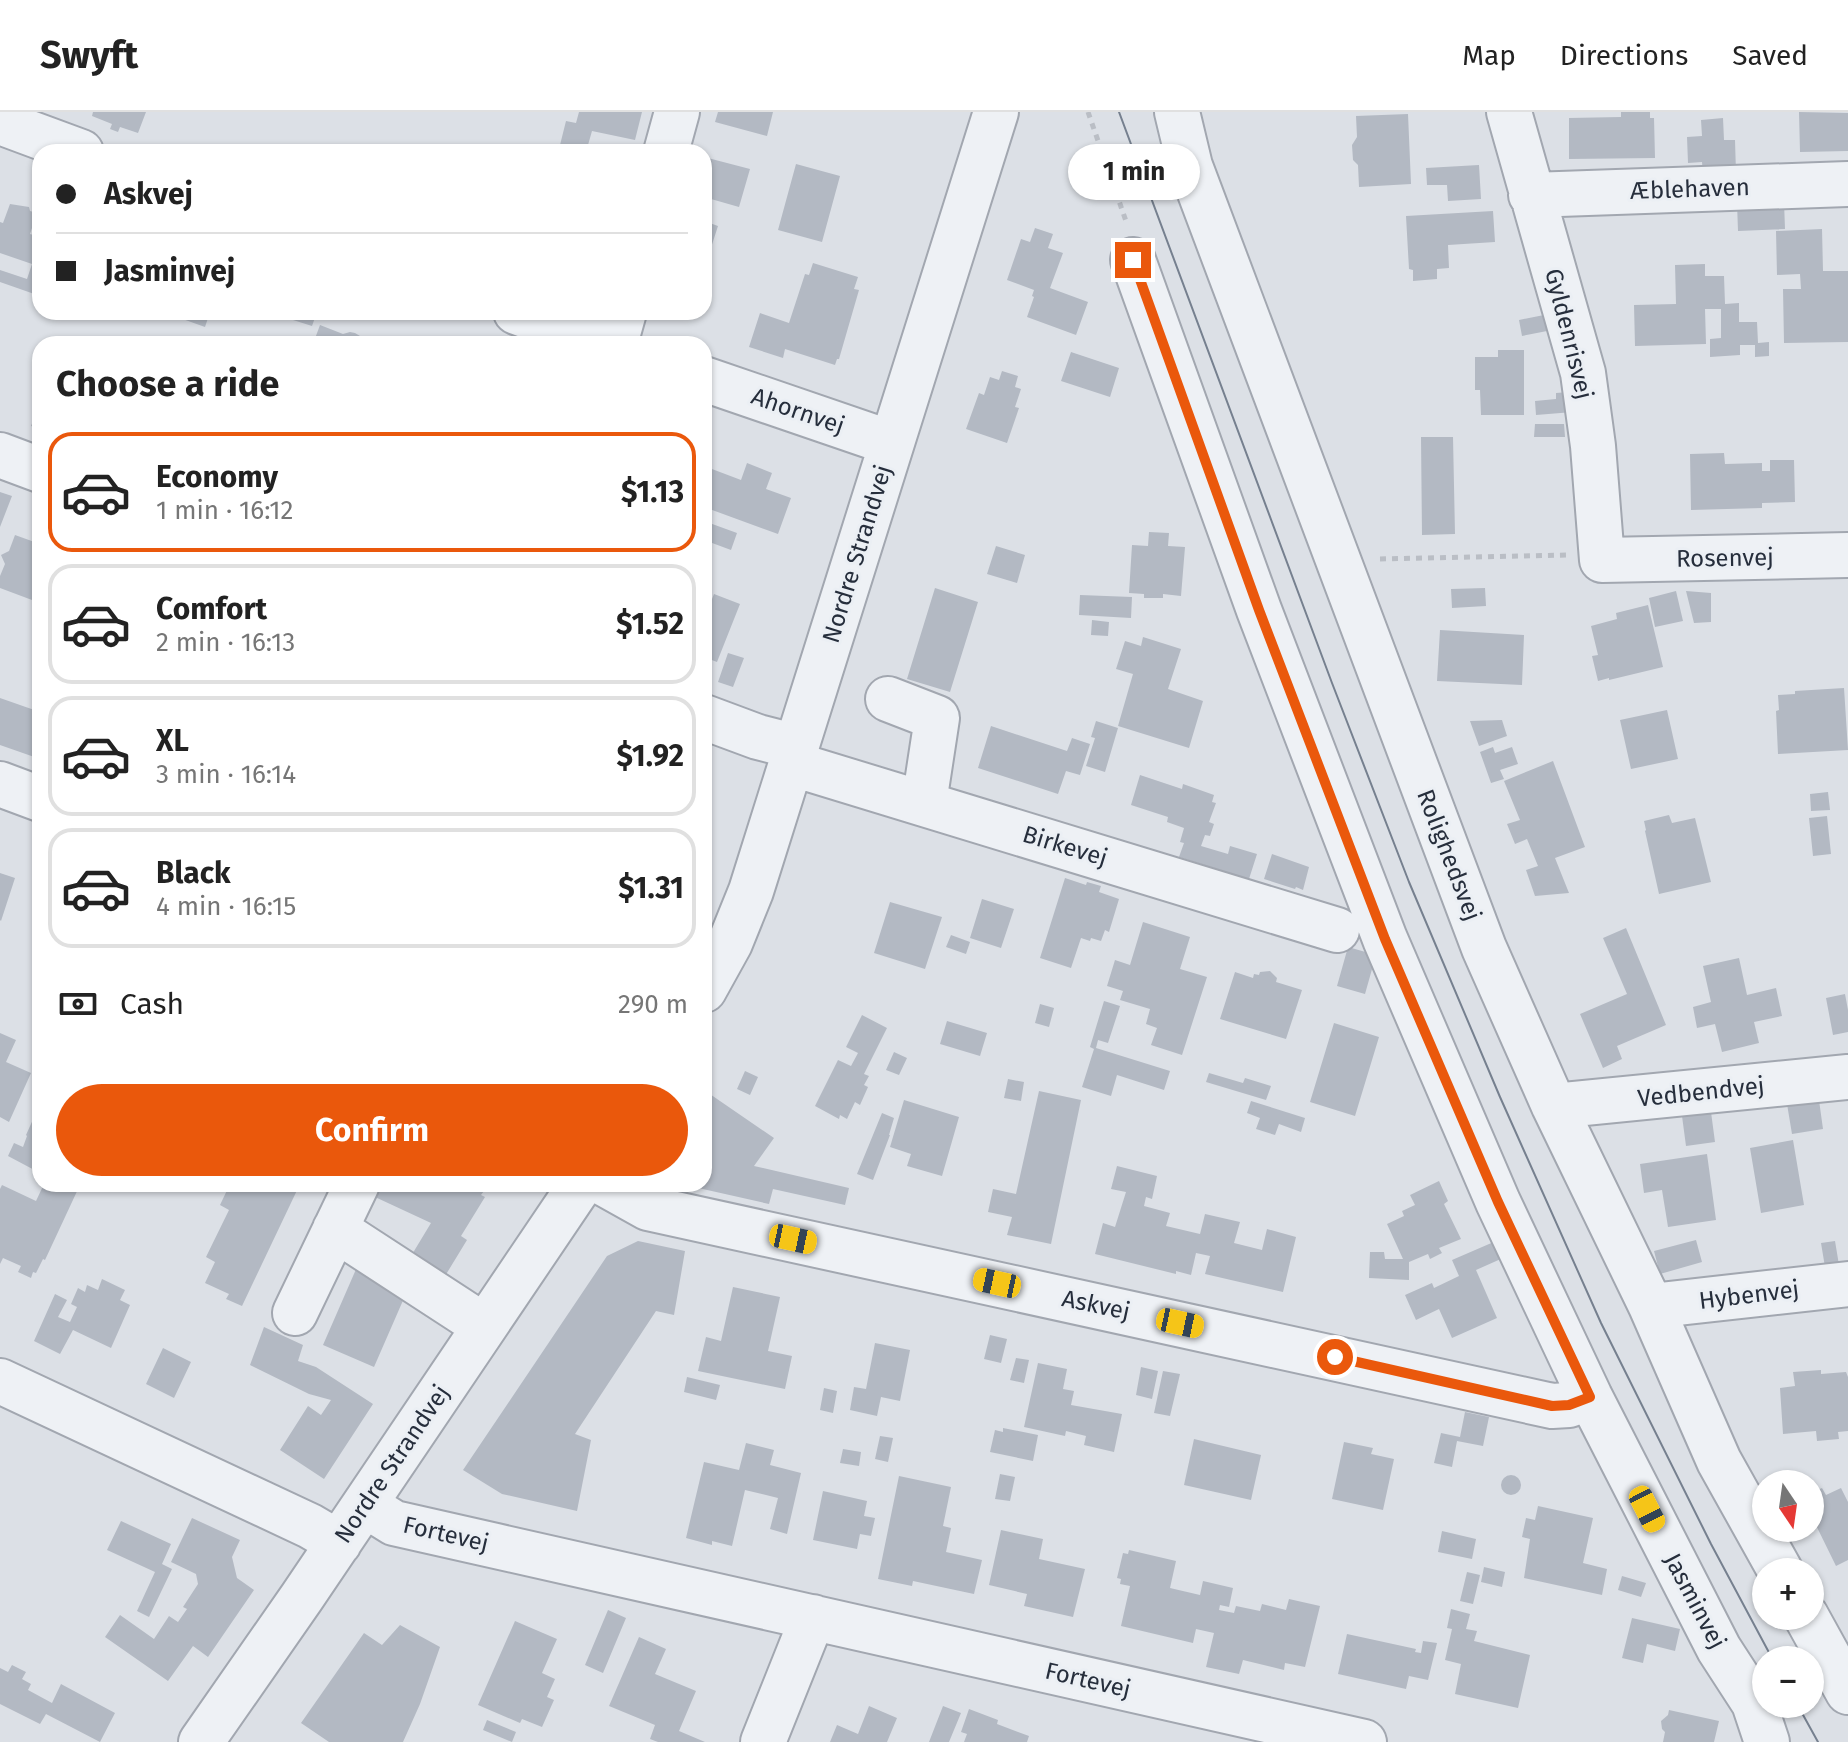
<!DOCTYPE html>
<html lang="en">
<head>
<meta charset="utf-8">
<style>
	body { margin:0; font-family:"Fira Sans",sans-serif; background:#f2f2f2; color:#222; height:100vh; display:flex; flex-direction:column; font-size:30px; white-space:nowrap }
	* { box-sizing:border-box; margin:0 }
	p { font-size:26px; color:#767676 }
	.icon { flex:none; width:44px; height:44px; fill:none; stroke:currentColor; stroke-width:2; stroke-linecap:round; stroke-linejoin:round }
	.map { position:relative; flex:1; overflow:hidden }
	.details { position:absolute; left:32px; top:224px; width:680px; height:856px; display:flex; flex-direction:column; background:#fff; border-radius:24px; box-shadow:0 2px 6px #0004 }
	.details>* { flex:none }
	.banner { position:absolute; left:32px; top:32px; width:680px; height:176px; border-radius:24px; box-shadow:0 2px 6px #0004; display:grid; align-content:center; height:176px; padding:0 24px; background:#fff }
	.needle { width:52px; rotate:167deg }
	.controls { position:absolute; left:1752px; top:1358px; display:grid; gap:16px }
	.controls a { display:grid; place-items:center; width:72px; height:72px; border-radius:50%; background:#fff; box-shadow:0 2px 6px #0004; font-size:40px }
	.end { position:absolute; width:36px; height:36px; margin:-18px; border:10px solid #ea580c; background:#fff; box-shadow:0 0 0 4px #fff }
	.from { border-radius:50% }
	.bubble { position:absolute; height:56px; border-radius:28px; background:#fff; box-shadow:0 2px 6px #0004; font-size:26px; font-weight:700; line-height:56px; text-align:center }
	.car { position:absolute; width:24px; height:48px; margin:-24px -12px; border-radius:10px; box-shadow:0 0 6px 2px #0007; background:linear-gradient(#f5c518 24%,#345 0 40%,#f5c518 0 76%,#345 0 86%,#f5c518 0) }
	.banner b { display:flex; align-items:center; gap:28px; height:76px; font-size:30px }
	.banner b+b { border-top:2px solid #e0e0e0 }
	.banner i { width:20px; height:20px; background:#222 }
	ul { padding:0; list-style:none }
	li { display:flex; align-items:center; gap:24px; height:120px; margin:0 16px 12px; padding:0 8px; border:4px solid #e0e0e0; border-radius:24px }
	li div { flex:1 }
	li b { display:block; font-size:30px }
	li em { font-style:normal; font-weight:700 }
	li.current { border-color:#ea580c }
	li>.icon { width:72px; height:72px; stroke-width:1.5 }
	h2 { padding:0 24px; font-size:36px; line-height:96px }
	.pay { display:flex; align-items:center; gap:20px; height:88px; padding:0 24px; font-size:30px }
	.pay p { margin-inline-start:auto }
	.primary-button { display:flex; gap:16px; margin-top:auto; padding:16px 24px }
	.primary-button a { flex:1; height:92px; border-radius:48px; background:#ea580c; color:#fff; font-size:32px; font-weight:700; line-height:92px; text-align:center }
	header { display:flex; align-items:center; gap:48px; box-sizing:border-box; height:112px; padding:0 40px; background:#fff; border-bottom:2px solid #e0e0e0 }
	header strong { font-size:38px }
	nav { display:flex; gap:44px; margin-inline-start:auto; font-size:28px }
	.map>svg:first-child { display:block }
</style>
</head>
<body>
<header>
<strong>Swyft</strong>
<nav><a>Map</a><a>Directions</a><a>Saved</a></nav>
</header>
<div class="map">
<svg width="1848" height="1630" viewBox="0 0 1848 1630">
	<rect width="100%" height="100%" fill="#dce0e6"/>
	<path fill="#b3b9c3" d="M93,0H146L138,21L120,15L118,20L110,17L112,12L92,4Z
		M579,0H642L635,28L592,19L588,33L613,40H574L575,37L560,33L566,9L576,11Z
		M718,0H773L767,24L715,10Z
		M1621,0H1650V6H1654L1655,46L1569,47V6L1621,5Z
		M1799,0L1848,1V39L1800,40Z
		M1408,2L1411,72L1359,75L1358,53L1353,48L1352,33L1357,25L1356,4Z
		M1723,6L1724,28H1735L1736,61L1703,62L1702,50L1688,51L1687,25L1702,24L1701,8Z
		M704,45L750,57L739,95L704,85Z
		M796,52L840,64L822,130L778,118Z
		M1479,53L1481,87L1448,89L1447,73H1427L1426,56Z
		M1784,90L1785,117L1738,119L1737,91Z
		M10,92L29,95L30,99L37,101L30,122L40,125V184L0,170V158L27,167L32,152L0,141V110L3,111Z
		M1493,99L1495,130L1448,133L1449,156L1437,157V167L1413,169V158L1409,157L1406,104Z
		M704,109L718,114L707,148L704,147Z
		M1035,116L1053,122L1048,136L1063,141L1050,176L1088,190L1076,223L1027,205L1034,185L1032,184L1034,178L1007,168L1021,127L1030,130Z
		M1822,117L1823,159H1848V230L1784,231L1783,177H1801L1800,162L1777,163L1776,119Z
		M813,151L858,165L854,177L859,178L839,247H837L835,253L785,237L783,246L749,235L760,201L789,211L805,162L809,163Z
		M1705,152V164H1724L1725,192L1739,191V210H1757L1758,231L1769,230V244L1755,245V233H1740V243L1710,245V227L1721,226V197H1705L1706,232L1635,234L1634,193L1676,192L1675,153Z
		M163,200H210L205,215Z
		M295,200H317L312,214L293,208Z
		M1544,203L1547,219L1522,224L1519,208Z
		M320,213L343,222L350,220L355,221L360,224V228L370,232H313Z
		M1498,238H1524V303H1481L1480,278H1475V245H1498Z
		M1071,240L1119,256L1110,285L1061,269Z
		M1002,259L1018,264L1015,275L1021,277L1015,295L1019,296L1007,331L966,317L979,281L984,283L990,265L999,268Z
		M1569,280L1573,300L1536,303L1535,289L1556,287V281Z
		M40,291V317L31,314Z
		M1535,312H1564L1565,325H1534Z
		M1421,325H1453L1455,422L1422,423Z
		M1724,341L1725,352L1762,351V359H1770V348H1794L1795,390L1762,391V396L1691,398L1690,342Z
		M747,351L772,361L766,377L791,386L778,422L704,395V354L741,368Z
		M0,380L12,384L0,415Z
		M704,409L737,421L731,438L704,428Z
		M1149,420L1169,421L1168,434L1185,435L1181,484L1163,482V486H1144V482L1129,481L1132,433L1148,434Z
		M15,423L40,432V467L32,488L0,476V464L5,452L1,443L9,439Z
		M996,434L1025,443L1017,471L987,462Z
		M935,476L978,490L950,580L907,567Z
		M1485,476L1486,494L1452,496L1451,477Z
		M1676,479L1683,509L1655,515L1649,486Z
		M1686,479L1711,481V510L1694,511Z
		M714,482L740,492L717,550L704,545V495L708,497Z
		M1080,483L1132,485L1131,506L1079,503Z
		M1648,493L1663,555L1609,568V566L1598,569L1592,544L1598,543L1591,514L1617,507L1616,501Z
		M1092,508L1109,510L1108,524L1091,523Z
		M1440,518L1524,523L1522,573L1437,569Z
		M1143,525L1181,537L1168,577L1203,589L1189,636L1118,614L1133,562L1116,557L1125,529L1141,534Z
		M728,541L744,546L733,575L718,570Z
		M1844,576L1848,638L1778,642L1776,599L1779,598L1778,583L1795,582V579Z
		M0,586L40,600V647L0,633Z
		M1667,598L1678,647L1631,657L1620,608Z
		M1502,608L1507,624L1479,634L1470,609Z
		M1096,609L1118,616L1105,660L1086,654L1095,626L1091,625Z
		M991,614L1067,639L1072,626L1090,632L1080,663L1066,659L1058,682L978,656Z
		M1493,635L1495,641L1512,635L1518,652L1500,658L1504,667L1491,671L1480,640Z
		M1553,649L1585,735L1555,746L1569,781L1535,784L1526,758L1538,754L1527,727L1515,732L1507,712L1520,708L1504,669Z
		M1140,663L1182,677L1183,672L1214,683L1212,690L1216,691L1209,710L1214,712L1210,724L1205,723L1201,734L1228,742L1230,734L1257,742L1249,767L1179,745L1184,731L1180,730L1184,716L1167,710L1168,705L1131,693Z
		M1828,680L1830,698L1811,699L1810,682Z
		M1669,703L1672,711L1695,706L1711,770L1659,782L1645,719L1646,718L1644,709Z
		M1827,704L1831,742L1813,744L1809,706Z
		M1272,742L1309,755L1303,778L1296,775L1295,777L1264,767Z
		M0,761L15,766L1,809L0,808Z
		M1065,766L1086,773L1087,770L1101,774L1099,780L1119,787L1109,820L1105,818L1101,829L1091,826L1090,829L1081,826L1071,856L1040,846Z
		M982,787L1014,797L1001,836L970,826Z
		M890,790L942,805L925,857L874,841Z
		M1143,810L1190,825L1180,857L1207,865L1182,943L1151,933L1157,916L1146,912L1150,897L1120,888L1123,879L1107,874L1115,848L1130,853Z
		M1626,816L1666,913L1617,934L1622,947L1603,956L1580,902L1627,882L1603,826Z
		M951,823L970,830L966,842L946,835Z
		M1348,835L1376,843L1365,882L1337,874Z
		M1739,846L1747,883L1776,876L1782,904L1754,910L1759,931L1722,940L1715,912L1697,916L1693,895L1711,890L1703,854Z
		M1270,859L1277,866L1276,870L1302,878L1286,927L1220,907L1235,860L1253,866L1254,862L1259,863L1260,860Z
		M1845,882L1848,898V920L1833,923L1826,886Z
		M1104,889L1120,894L1108,931L1098,928L1096,936L1170,959L1164,978L1117,963L1111,984L1082,975L1094,937L1090,935Z
		M1040,892L1054,896L1049,915L1035,911Z
		M862,903L887,916L864,962L869,964L864,973L868,975L860,993L855,990L847,1007L840,1003L839,1007L815,994L838,948L851,954L858,941L846,935Z
		M947,909L987,921L980,944L940,932Z
		M1334,911L1379,925L1355,1004L1310,990Z
		M0,921L16,928L6,950L31,961L9,1010L0,1005Z
		M894,940L907,946L899,963L886,958Z
		M745,959L758,965L750,983L737,977Z
		M1209,961L1243,971L1245,966L1271,974L1266,988L1206,970Z
		M1008,967L1024,970L1021,989L1004,986Z
		M704,978L774,1026L754,1054L849,1076L845,1093L773,1077L769,1092L685,1073L704,1072Z
		M1039,979L1081,988L1051,1132L1007,1123L1012,1105L988,1100L993,1077L1016,1082Z
		M1818,981L1823,1017L1792,1022L1786,986Z
		M904,988L959,1005L942,1064L907,1054L911,1042L890,1035Z
		M1251,989L1305,1006L1301,1020L1279,1012L1275,1023L1256,1017L1260,1006L1247,1001Z
		M40,992V1061L8,1044L14,1031L23,1035L27,1024L26,1023Z
		M1711,1000L1715,1030L1686,1034L1682,1004Z
		M882,1001L894,1006L889,1023H890L873,1068L857,1062Z
		M1793,1028L1804,1093L1761,1101L1750,1036Z
		M1707,1042L1716,1108L1668,1115L1662,1078L1644,1081L1640,1052Z
		M1117,1054L1157,1064L1152,1087L1146,1085L1144,1094L1170,1101L1166,1114L1200,1122L1205,1102L1240,1110L1234,1131L1262,1138L1267,1117L1296,1125L1283,1180L1205,1162L1210,1144L1196,1141L1191,1163L1176,1159V1162L1095,1142L1103,1111L1115,1115L1126,1080L1111,1077Z
		M1439,1069L1448,1089L1444,1092L1461,1127L1439,1136L1442,1141L1430,1147L1428,1142L1409,1150V1168L1369,1166L1370,1140H1384L1385,1147H1403L1387,1112L1404,1104L1402,1099L1415,1093L1410,1083Z
		M44,1072H72L79,1075L45,1148L43,1147L36,1161L33,1160L31,1166L18,1160L21,1154L3,1146L0,1152V1077L2,1073L36,1089Z
		M230,1072H300L242,1194L226,1187L229,1182L205,1171L215,1150L206,1145L229,1098L220,1093Z
		M381,1072H438L451,1078L455,1072H489L481,1083L485,1085L461,1124L467,1128L442,1169L408,1149L431,1111L375,1085Z
		M1696,1128L1702,1150L1660,1162L1654,1139Z
		M638,1129L685,1139L674,1203L656,1199L575,1322L591,1328L577,1399L502,1382L463,1358L607,1144Z
		M1496,1129L1503,1146L1476,1158L1497,1206L1452,1226L1439,1197L1416,1208L1405,1183L1432,1171L1434,1176L1459,1164L1452,1148Z
		M1835,1129L1839,1153L1825,1155L1821,1131Z
		M357,1155L408,1177L374,1255L323,1233Z
		M102,1167L125,1178L120,1188L130,1193L111,1236L73,1218L60,1242L34,1229L55,1182L67,1188L58,1205L70,1210L77,1195L71,1192L78,1176L85,1180L87,1173L98,1178Z
		M733,1175L780,1185L768,1239L792,1244L785,1277L698,1259L706,1225L721,1229Z
		M264,1215L303,1233L298,1249L316,1255L373,1292L324,1367L280,1338L308,1294L321,1303L331,1288L309,1282L250,1253Z
		M990,1223L1007,1227L1001,1251L984,1247Z
		M875,1231L910,1238L900,1289L881,1285L877,1304L850,1298L854,1275L866,1277Z
		M163,1236L191,1250L174,1286L146,1272Z
		M1016,1246L1029,1248L1024,1271L1010,1268Z
		M1038,1251L1067,1257L1063,1277L1074,1279L1071,1293L1122,1302L1114,1340L1084,1333L1086,1324L1066,1319L1065,1324L1024,1315Z
		M1141,1255L1158,1259L1152,1287L1136,1283Z
		M1821,1258V1262L1846,1260L1848,1265V1319L1838,1320L1839,1327L1817,1329L1816,1319L1783,1322L1780,1276L1795,1274L1793,1260Z
		M1163,1259L1180,1262L1170,1304L1154,1301Z
		M687,1265L720,1273L716,1288L684,1280Z
		M824,1276L837,1279L833,1301L820,1298Z
		M1465,1300L1489,1305L1483,1334L1457,1329L1452,1355L1434,1351L1441,1321L1460,1325Z
		M1003,1316L1038,1323L1033,1349L990,1340L995,1318L1003,1320Z
		M880,1324L893,1326L888,1350L875,1347Z
		M1194,1327L1261,1343L1251,1388L1184,1373Z
		M1344,1330L1373,1336L1371,1342L1394,1347L1383,1398L1332,1387Z
		M746,1331L774,1338L770,1353L801,1361L787,1422L770,1417L778,1386L745,1378L732,1434L712,1429V1433L686,1426L704,1350L739,1358Z
		M843,1337L861,1340L859,1354L840,1351Z
		M1000,1362L1015,1365L1010,1389L995,1387Z
		M1501 1373a10 10 0 1 1 20 0a10 10 0 1 1-20 0Z
		M899,1364L951,1375L943,1414L951,1416L946,1440L982,1448L974,1482L913,1469L912,1474L878,1467Z
		M1822,1376L1826,1383L1841,1376L1848,1390V1448L1836,1454L1810,1401V1381Z
		M823,1379L867,1389L864,1404L875,1406L871,1424L860,1422L857,1437L813,1428Z
		M1538,1394L1593,1406L1583,1451L1607,1457L1602,1483L1524,1466L1530,1427L1522,1425L1526,1406L1535,1408Z
		M192,1406L240,1428L232,1445L237,1466L254,1478L208,1545L193,1534L168,1569L105,1525L120,1503L154,1527L169,1504L178,1510L187,1497L183,1495L198,1472L196,1462L171,1450Z
		M121,1409L171,1432L162,1452L172,1457L149,1505L137,1499L155,1460L107,1438Z
		M1001,1418L1043,1427L1039,1447L1085,1457L1073,1505L1024,1494L1027,1482L989,1473Z
		M1442,1419L1476,1427L1472,1447L1438,1440Z
		M1129,1438L1176,1449L1170,1476L1200,1483L1203,1469L1233,1476L1229,1495L1220,1493L1219,1498L1234,1501L1236,1494L1260,1499L1262,1492L1286,1498L1289,1487L1320,1494L1305,1555L1285,1551L1284,1558L1243,1548L1239,1562L1206,1555L1214,1521L1196,1517L1193,1531L1121,1514L1130,1474L1120,1472L1121,1467L1117,1466L1123,1441L1128,1442Z
		M1484,1455L1505,1460L1502,1475L1481,1470Z
		M1467,1460L1480,1463L1473,1492L1460,1489Z
		M1622,1464L1646,1471L1641,1485L1618,1478Z
		M1451,1497L1470,1502L1466,1517L1477,1519L1474,1529L1530,1543L1518,1596L1455,1582L1461,1552L1445,1548L1452,1517L1447,1516Z
		M608,1498L626,1506L603,1561L585,1553Z
		M1632,1506L1680,1517L1675,1539L1647,1532L1643,1551L1622,1546Z
		M515,1509L557,1527L542,1561L555,1567L547,1585L554,1588L542,1615L522,1607L520,1611L478,1593Z
		M400,1513L440,1535L420,1592L403,1630H329L301,1611L364,1521L382,1533Z
		M1347,1522L1416,1537L1415,1540L1421,1541L1423,1529L1437,1531L1428,1568L1409,1564L1406,1577L1338,1562Z
		M639,1525L666,1537L655,1562L696,1579L679,1619L705,1630H658L650,1627L655,1613L609,1594Z
		M12,1553L26,1560L22,1567L31,1572L28,1578L52,1591L61,1572L115,1601L100,1630L46,1602L40,1612L0,1592V1556L8,1560Z
		M869,1594L897,1606L887,1630H830L837,1613L858,1622Z
		M943,1594L961,1601L949,1630H929Z
		M969,1597L998,1608L997,1612L1029,1624L1027,1630H964L967,1622L961,1620Z
		M1669,1598L1719,1609L1714,1630H1663L1665,1620L1662,1617L1661,1609L1668,1603Z
		M487,1608L516,1620L512,1630L483,1618Z"/>
	<g fill="none" stroke-linecap="round" stroke-linejoin="round">
		<g stroke="#a2a7b0" stroke-width="48">
			<path id="minor" d="M1177,0L1190,54L1484,836L1554,994L1651,1194L1719,1349L1781,1460
				M1509,0L1583,261L1593,334L1602,448L1848,443
				M0,10L81,40
				M666,40L677,0
				M1531,83L1848,72
				M1133,148L1259,498L1385,827L1498,1090L1590,1285L1719,1537L1754,1591L1767,1630
				M516,200L602,232
				M615,232L624,200
				M704,267L891,331
				M0,343L40,358
				M888,587L937,606L924,691
				M704,605L758,625L797,635
				M793,652L1337,818
				M0,672L40,687
				M704,878L730,831L751,779L996,0
				M1554,994L1848,965
				M605,1072L648,1096L1552,1294L1569,1293L1590,1285
				M335,1117L484,1214
				M1651,1194L1848,1172
				M295,1201L357,1072
				M0,1269L310,1414L339,1431
				M365,1393L394,1411L1364,1630
				M1806,1504L1848,1580
				M201,1630L302,1485L581,1072
				M763,1630L813,1505"/>
		</g>
		<path stroke="#babec5" stroke-width="5" stroke-dasharray="6 6" stroke-linecap="butt" d="M1088,0L1127,112
			M1380,447L1566,443"/>
		<use href="#minor" stroke="#eef1f5" stroke-width="44"/>
		<path stroke="#76808f" stroke-width="2" d="M1119,0L1332,571L1409,770L1500,985L1601,1211L1711,1432L1773,1548
			M1797,1592L1818,1630"/>
	</g>
	<g fill="none" stroke-linecap="round" stroke-linejoin="round">
		<path stroke="#ea580c" stroke-width="10" d="M1133,148L1259,498L1385,827L1498,1090L1590,1285L1569,1293L1552,1294L1335,1245"/>
	</g>
	<g text-anchor="middle" stroke-width="6" stroke-linejoin="round" paint-order="stroke">
		<g font-size="24" fill="#262e3c" stroke="#ebeff4">
			<text transform="translate(1690 77) rotate(-2)" y="8">Æblehaven</text>
			<text transform="translate(1569 222) rotate(76)" y="8">Gyldenrisvej</text>
			<text transform="translate(798 299) rotate(19)" y="8">Ahornvej</text>
			<text transform="translate(857 442) rotate(-73)" y="8">Nordre Strandvej</text>
			<text transform="translate(1725 446) rotate(-1)" y="8">Rosenvej</text>
			<text transform="translate(1065 734) rotate(17)" y="8">Birkevej</text>
			<text transform="translate(1449 743) rotate(69)" y="8">Rolighedsvej</text>
			<text transform="translate(1701 980) rotate(-6)" y="8">Vedbendvej</text>
			<text transform="translate(1749 1183) rotate(-7)" y="8">Hybenvej</text>
			<text transform="translate(1096 1193) rotate(12)" y="8">Askvej</text>
			<text transform="translate(392 1352) rotate(-56)" y="8">Nordre Strandvej</text>
			<text transform="translate(446 1422) rotate(13)" y="8">Fortevej</text>
			<text transform="translate(1695 1489) rotate(62)" y="8">Jasminvej</text>
			<text transform="translate(1088 1568) rotate(13)" y="8">Fortevej</text>
		</g>
	</g>
</svg>
<div class="controls">
<a><svg class="needle" viewBox="-14 -14 28 28"><path d="M0-13l5 13h-10z" fill="#e53935"/><path d="M0 13l5-13h-10z" fill="#767676"/></svg></a>
<a>+</a>
<a>−</a>
</div>
<i class="end from" style="left:1335px;top:1245px"></i>
<i class="end" style="left:1133px;top:148px"></i>
<div class="bubble" style="left:1068px;top:32px;width:132px">1 min</div>
<i class="car" style="left:793px;top:1127px;rotate:102deg"></i>
<i class="car" style="left:997px;top:1171px;rotate:282deg"></i>
<i class="car" style="left:1180px;top:1211px;rotate:102deg"></i>
<i class="car" style="left:1647px;top:1397px;rotate:153deg"></i>
<div class="banner">
<b><i class="from"></i>Askvej</b>
<b><i></i>Jasminvej</b>
</div>
<section class="details">
<h2>Choose a ride</h2>
<ul>
<li class="current"><svg class="icon" aria-label="car" viewBox="0 0 24 24"><path d="M5 17H2v-5l4-1 3-4h7l3 4 3 1v5h-3M9 17h6M6 11h13"/><circle cx="7" cy="17" r="2"/><circle cx="17" cy="17" r="2"/></svg><div><b>Economy</b><p>1 min · 16:12</p></div><em>$1.13</em></li>
<li><svg class="icon" aria-label="car" viewBox="0 0 24 24"><path d="M5 17H2v-5l4-1 3-4h7l3 4 3 1v5h-3M9 17h6M6 11h13"/><circle cx="7" cy="17" r="2"/><circle cx="17" cy="17" r="2"/></svg><div><b>Comfort</b><p>2 min · 16:13</p></div><em>$1.52</em></li>
<li><svg class="icon" aria-label="car" viewBox="0 0 24 24"><path d="M5 17H2v-5l4-1 3-4h7l3 4 3 1v5h-3M9 17h6M6 11h13"/><circle cx="7" cy="17" r="2"/><circle cx="17" cy="17" r="2"/></svg><div><b>XL</b><p>3 min · 16:14</p></div><em>$1.92</em></li>
<li><svg class="icon" aria-label="car" viewBox="0 0 24 24"><path d="M5 17H2v-5l4-1 3-4h7l3 4 3 1v5h-3M9 17h6M6 11h13"/><circle cx="7" cy="17" r="2"/><circle cx="17" cy="17" r="2"/></svg><div><b>Black</b><p>4 min · 16:15</p></div><em>$1.31</em></li>
</ul>
<div class="pay"><svg class="icon" aria-label="cash" viewBox="0 0 24 24"><path d="M3 7h18v10H3z"/><circle cx="12" cy="12" r="2"/></svg>Cash<p>290 m</p></div>
<div class="primary-button"><a>Confirm</a></div>
</section>
</div>
</body>
</html>
